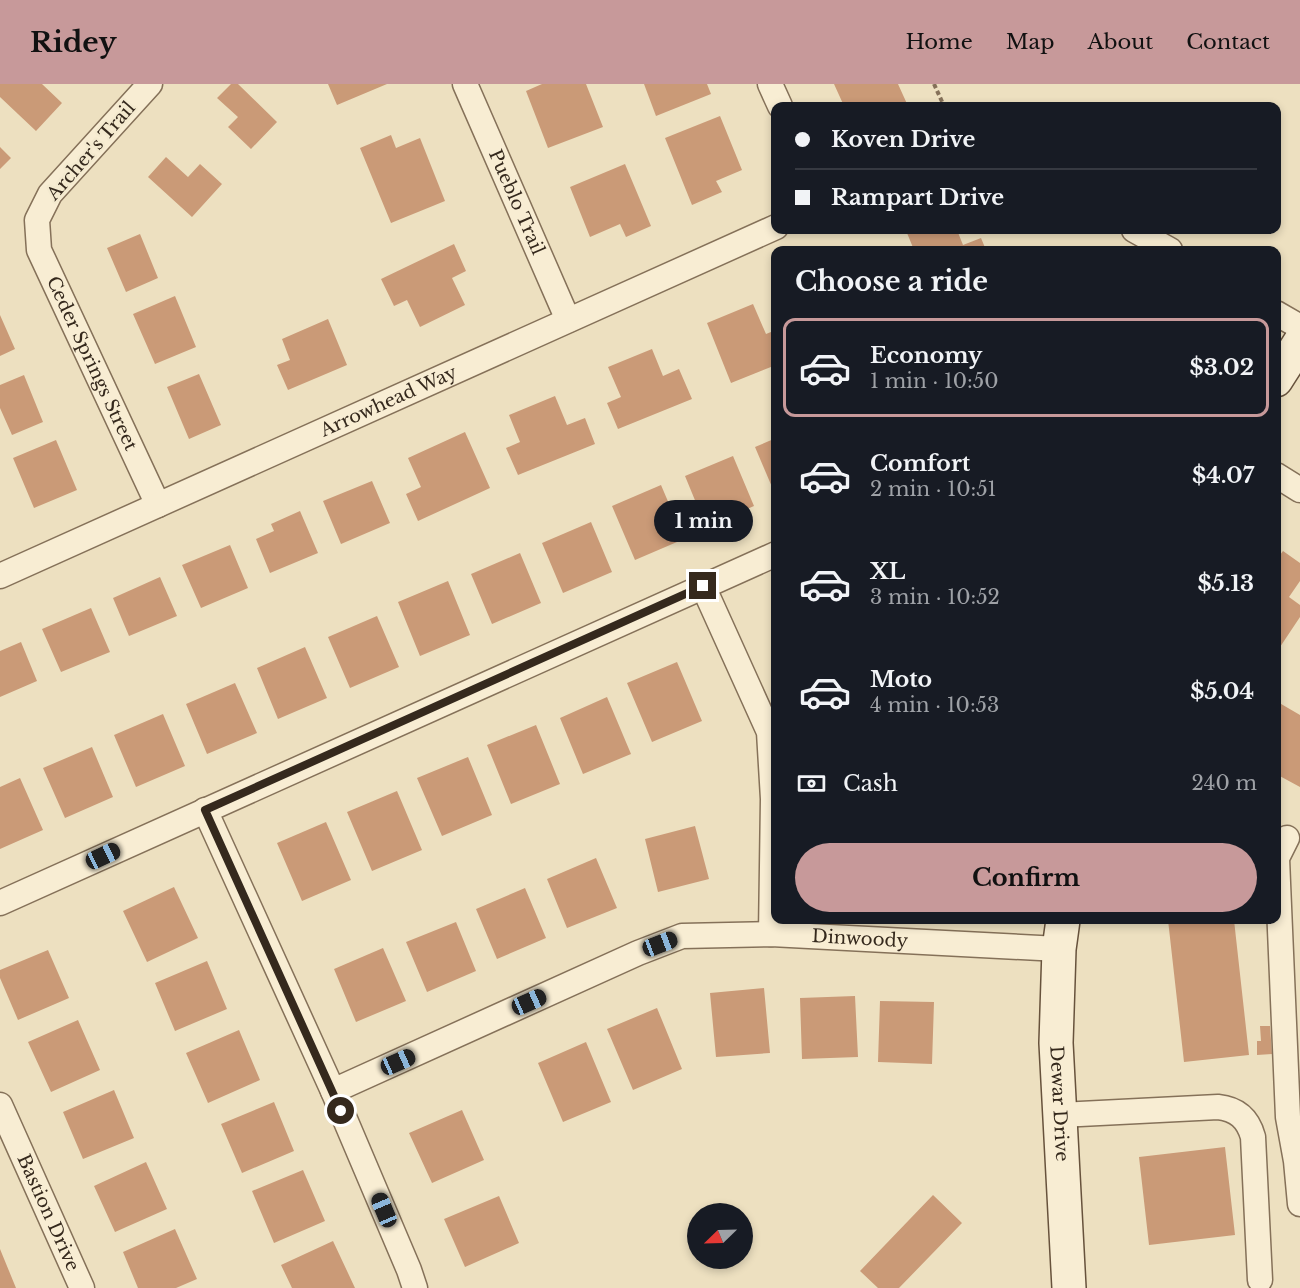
<!DOCTYPE html>
<html lang="en">
<head>
<meta charset="utf-8">
<style>
	body { margin:0; font-family:"Libre Baskerville",serif; background:#20242c; color:#f1f3f6; height:100vh; display:flex; flex-direction:column; font-size:22px; white-space:nowrap }
	* { box-sizing:border-box; margin:0 }
	p { font-size:20px; color:#9ea1a6 }
	.icon { flex:none; width:33px; height:33px; fill:none; stroke:currentColor; stroke-width:2; stroke-linecap:round; stroke-linejoin:round }
	.map { position:relative; flex:1; overflow:hidden }
	.details { position:absolute; left:771px; top:162px; width:510px; height:678px; display:flex; flex-direction:column; background:#171b24; border-radius:12px; box-shadow:0 3px 9px #0003 }
	.details>* { flex:none }
	.hud { position:absolute; left:771px; top:18px; width:510px; height:132px; border-radius:12px; box-shadow:0 3px 9px #0003; display:grid; align-content:center; height:132px; padding:0 24px; background:#171b24 }
	.needle { width:39px; rotate:247deg }
	.controls { position:absolute; left:687px; top:1119px; display:grid; gap:12px }
	.controls a { display:grid; place-items:center; width:66px; height:66px; border-radius:50%; background:#171b24; box-shadow:0 3px 9px #0003; font-size:30px }
	.end { position:absolute; width:27px; height:27px; margin:-14px; border:8px solid #35291d; background:#fff; box-shadow:0 0 0 3px #fff }
	.from { border-radius:50% }
	.bubble { position:absolute; height:42px; border-radius:21px; background:#171b24; box-shadow:0 3px 9px #0003; font-size:20px; font-weight:700; line-height:42px; text-align:center }
	.car { position:absolute; width:18px; height:36px; margin:-18px -9px; border-radius:8px; box-shadow:0 0 4px 2px #0007; background:linear-gradient(#222 24%,#8ab4d8 0 40%,#222 0 76%,#8ab4d8 0 86%,#222 0) }
	.hud b { display:flex; align-items:center; gap:21px; height:57px; font-size:22px }
	.hud b+b { border-top:2px solid #363941 }
	.hud i { width:15px; height:15px; background:#f1f3f6 }
	ul { padding:0; list-style:none }
	li { display:flex; align-items:center; gap:18px; height:99px; margin:0 12px 9px; padding:0 12px; border:3px solid transparent; border-radius:12px }
	li div { flex:1 }
	li b { display:block; font-size:22px }
	li em { font-style:normal; font-weight:700 }
	li.selected { border-color:#c7999a }
	li>.icon { width:54px; height:54px; stroke-width:1.5 }
	h2 { padding:0 24px; font-size:27px; line-height:72px }
	.pay { display:flex; align-items:center; gap:15px; height:66px; padding:0 24px; font-size:22px }
	.pay p { margin-inline-start:auto }
	.cta { display:flex; gap:12px; margin-top:auto; padding:12px 24px }
	.cta a { flex:1; height:69px; border-radius:36px; background:#c7999a; color:#111; font-size:24px; font-weight:700; line-height:69px; text-align:center }
	header { display:flex; align-items:center; gap:36px; box-sizing:border-box; height:84px; padding:0 30px; background:#c7999a; color:#111 }
	header strong { font-size:28px }
	nav { display:flex; gap:33px; margin-inline-start:auto; font-size:21px }
	.map>svg:first-child { display:block }
</style>
</head>
<body>
<header>
<strong>Ridey</strong>
<nav><a>Home</a><a>Map</a><a>About</a><a>Contact</a></nav>
</header>
<div class="map">
<svg width="1300" height="1204" viewBox="0 0 1300 1204">
	<rect width="100%" height="100%" fill="#ede0c0"/>
	<path fill="#ca9a77" d="M0,0H42L62,19L36,47L0,13Z
		M231,0H238L277,38L251,65L228,43L238,33L217,14Z
		M328,0H387L337,21Z
		M542,0H586L603,43L548,64L526,7Z
		M644,0H707L711,10L656,32Z
		M834,0H898L908,22H844Z
		M720,32L742,86L716,97L722,108L692,121L665,54Z
		M391,51L396,64L420,54L445,117L391,139L360,64Z
		M0,63L11,74L0,85Z
		M166,73L188,93L200,80L222,100L192,133L148,93Z
		M625,80L651,142L626,153L620,140L590,153L570,103Z
		M917,146H957L963,161L981,154L986,166H914L907,149Z
		M140,150L158,194L126,208L107,164Z
		M454,160L466,187L452,194L465,221L420,243L407,216L394,222L381,195Z
		M175,212L196,263L155,280L133,230Z
		M753,220L766,250L776,246V281L731,299L707,239Z
		M0,231L15,265L0,272Z
		M328,235L347,281L288,306L277,281L290,276L282,255Z
		M652,265L663,292L679,285L692,315L618,345L607,319L621,313L608,283Z
		M199,290L221,341L189,355L167,303Z
		M24,291L43,338L12,351L0,324V301Z
		M555,312L567,341L585,334L595,360L518,391L506,364L520,358L509,331Z
		M465,348L490,404L418,437L406,410L421,403L408,374Z
		M776,354V410H775L755,363Z
		M56,356L77,406L34,424L13,374Z
		M733,372L754,422L706,443L685,392Z
		M372,397L390,439L341,460L323,417Z
		M661,401L684,455L635,476L612,422Z
		M300,427L318,469L270,489L256,455L274,447L271,440Z
		M591,438L612,488L563,509L542,459Z
		M230,461L248,504L201,524L182,481Z
		M1283,467L1300,479V497L1289,513L1300,521V533L1280,563L1276,561V476Z
		M520,469L541,519L492,540L471,490Z
		M160,493L177,532L129,552L113,514Z
		M448,497L470,551L420,572L398,518Z
		M91,524L110,568L61,588L42,545Z
		M377,532L399,583L350,604L328,553Z
		M21,558L37,597L0,613V567Z
		M305,563L327,614L278,635L257,584Z
		M677,578L702,637L652,658L627,599Z
		M235,599L257,649L207,670L186,620Z
		M607,613L631,670L583,690L560,634Z
		M1276,617L1300,631V703L1276,690Z
		M163,630L185,682L136,703L114,651Z
		M536,641L560,700L511,720L487,661Z
		M92,663L113,713L65,734L43,684Z
		M468,673L492,731L442,752L417,694Z
		M20,694L43,746L0,765V703Z
		M397,707L422,766L372,787L347,728Z
		M326,738L351,796L302,817L277,759Z
		M695,742L709,795L658,808L645,755Z
		M596,774L617,824L567,844L547,795Z
		M174,803L198,854L147,878L123,827Z
		M525,804L546,854L497,875L476,825Z
		M1168,836H1234L1249,971L1184,978Z
		M456,838L476,887L427,908L406,858Z
		M383,864L406,917L356,938L334,885Z
		M48,866L69,914L18,936L0,894V886Z
		M207,877L227,925L175,947L155,899Z
		M764,904L770,969L716,973L710,909Z
		M855,912L858,973L802,975L800,914Z
		M880,917L934,918L932,980L878,978Z
		M657,924L682,985L633,1006L607,945Z
		M78,936L100,986L51,1008L28,958Z
		M1260,942H1270L1272,970L1257,971V957H1261Z
		M239,946L260,996L208,1019L186,969Z
		M586,958L611,1018L563,1038L538,979Z
		M114,1006L134,1054L83,1075L63,1028Z
		M274,1018L294,1067L242,1089L221,1040Z
		M462,1026L484,1076L432,1099L409,1049Z
		M1225,1063L1235,1151L1149,1161L1139,1073Z
		M146,1078L167,1125L115,1148L94,1102Z
		M303,1086L325,1137L274,1159L252,1107Z
		M933,1111L962,1139L899,1204H878L860,1187Z
		M499,1112L519,1159L465,1183L444,1135Z
		M175,1145L197,1195L176,1204H138L123,1168Z
		M333,1157L355,1204H292L281,1181Z
		M0,1165L16,1204H0Z"/>
	<g fill="none" stroke-linecap="round" stroke-linejoin="round">
		<g stroke="#857159" stroke-width="27">
			<g id="street">
				<path id="s1" d="M150,0L50,110L37,136L39,166L158,421"/>
				<path id="s2" d="M465,0L568,236"/>
				<path d="M770,0L780,22"/>
				<path d="M1134,146L1170,166"/>
				<path d="M1276,229L1300,243"/>
				<path d="M1276,391L1300,406"/>
				<path id="s3" d="M0,492L776,143"/>
				<path d="M703,502L769,648L773,715L771,850"/>
				<path d="M205,726L333,1007L409,1186L415,1204"/>
				<path d="M1287,754L1277,774L1278,799L1288,1033L1296,1077L1300,1120"/>
				<path d="M0,819L776,470"/>
				<path id="s4" d="M333,1007L638,869L682,852L771,850L1059,865"/>
				<path id="s5" d="M0,1021L82,1204"/>
				<path d="M1060,1031L1218,1023C1237,1025 1248,1035 1253,1053L1260,1196"/>
			</g>
		</g>
		<g stroke="#67523c" stroke-width="36">
			<g id="secondary">
				<path d="M1276,296L1300,258"/>
				<path id="s6" d="M1063,836L1059,865L1056,959L1069,1204"/>
			</g>
		</g>
		<path stroke="#857159" stroke-width="4" stroke-dasharray="4.5 3" stroke-linecap="butt" d="M934,0L944,22"/>
		<use href="#street" stroke="#f8edd3" stroke-width="24"/>
		<use href="#secondary" stroke="#f8edd3" stroke-width="33"/>
	</g>
	<g fill="none" stroke-linecap="round" stroke-linejoin="round">
		<path stroke="#35291d" stroke-width="8" d="M341,1027L205,726L703,502"/>
	</g>
	<g text-anchor="middle" stroke-width="5" stroke-linejoin="round" paint-order="stroke">
		<g font-size="18" fill="#35291d" stroke="#f4eacf">
			<text transform="translate(91 67) rotate(-49)" y="6">Archer's Trail</text>
			<text dy="6" stroke="none"><textPath href="#s2" startOffset="129">Pueblo Trail</textPath></text>
			<text dy="6" stroke="none"><textPath href="#s1" startOffset="333">Ceder Springs Street</textPath></text>
			<text dy="6" stroke="none"><textPath href="#s3" startOffset="426">Arrowhead Way</textPath></text>
			<text dy="6" stroke="none"><textPath href="#s4" startOffset="560">Dinwoody</textPath></text>
			<text dy="6" stroke="none"><textPath href="#s6" startOffset="184">Dewar Drive</textPath></text>
			<text dy="6" stroke="none"><textPath href="#s5" startOffset="118">Bastion Drive</textPath></text>
		</g>
	</g>
</svg>
<div class="controls">
<a><svg class="needle" viewBox="-14 -14 28 28"><path d="M0-13l5 13h-10z" fill="#e53935"/><path d="M0 13l5-13h-10z" fill="#9ea1a6"/></svg></a>
</div>
<i class="end from" style="left:341px;top:1027px"></i>
<i class="end" style="left:703px;top:502px"></i>
<div class="bubble" style="left:654px;top:416px;width:99px">1 min</div>
<i class="car" style="left:103px;top:772px;rotate:65deg"></i>
<i class="car" style="left:660px;top:860px;rotate:69deg"></i>
<i class="car" style="left:529px;top:918px;rotate:66deg"></i>
<i class="car" style="left:398px;top:978px;rotate:66deg"></i>
<i class="car" style="left:384px;top:1126px;rotate:337deg"></i>
<div class="hud">
<b><i class="from"></i>Koven Drive</b>
<b><i></i>Rampart Drive</b>
</div>
<section class="details">
<h2>Choose a ride</h2>
<ul>
<li class="selected"><svg class="icon" aria-label="car" viewBox="0 0 24 24"><path d="M5 17H2v-5l4-1 3-4h7l3 4 3 1v5h-3M9 17h6M6 11h13"/><circle cx="7" cy="17" r="2"/><circle cx="17" cy="17" r="2"/></svg><div><b>Economy</b><p>1 min · 10:50</p></div><em>$3.02</em></li>
<li><svg class="icon" aria-label="car" viewBox="0 0 24 24"><path d="M5 17H2v-5l4-1 3-4h7l3 4 3 1v5h-3M9 17h6M6 11h13"/><circle cx="7" cy="17" r="2"/><circle cx="17" cy="17" r="2"/></svg><div><b>Comfort</b><p>2 min · 10:51</p></div><em>$4.07</em></li>
<li><svg class="icon" aria-label="car" viewBox="0 0 24 24"><path d="M5 17H2v-5l4-1 3-4h7l3 4 3 1v5h-3M9 17h6M6 11h13"/><circle cx="7" cy="17" r="2"/><circle cx="17" cy="17" r="2"/></svg><div><b>XL</b><p>3 min · 10:52</p></div><em>$5.13</em></li>
<li><svg class="icon" aria-label="car" viewBox="0 0 24 24"><path d="M5 17H2v-5l4-1 3-4h7l3 4 3 1v5h-3M9 17h6M6 11h13"/><circle cx="7" cy="17" r="2"/><circle cx="17" cy="17" r="2"/></svg><div><b>Moto</b><p>4 min · 10:53</p></div><em>$5.04</em></li>
</ul>
<div class="pay"><svg class="icon" aria-label="cash" viewBox="0 0 24 24"><path d="M3 7h18v10H3z"/><circle cx="12" cy="12" r="2"/></svg>Cash<p>240 m</p></div>
<div class="cta"><a>Confirm</a></div>
</section>
</div>
</body>
</html>
